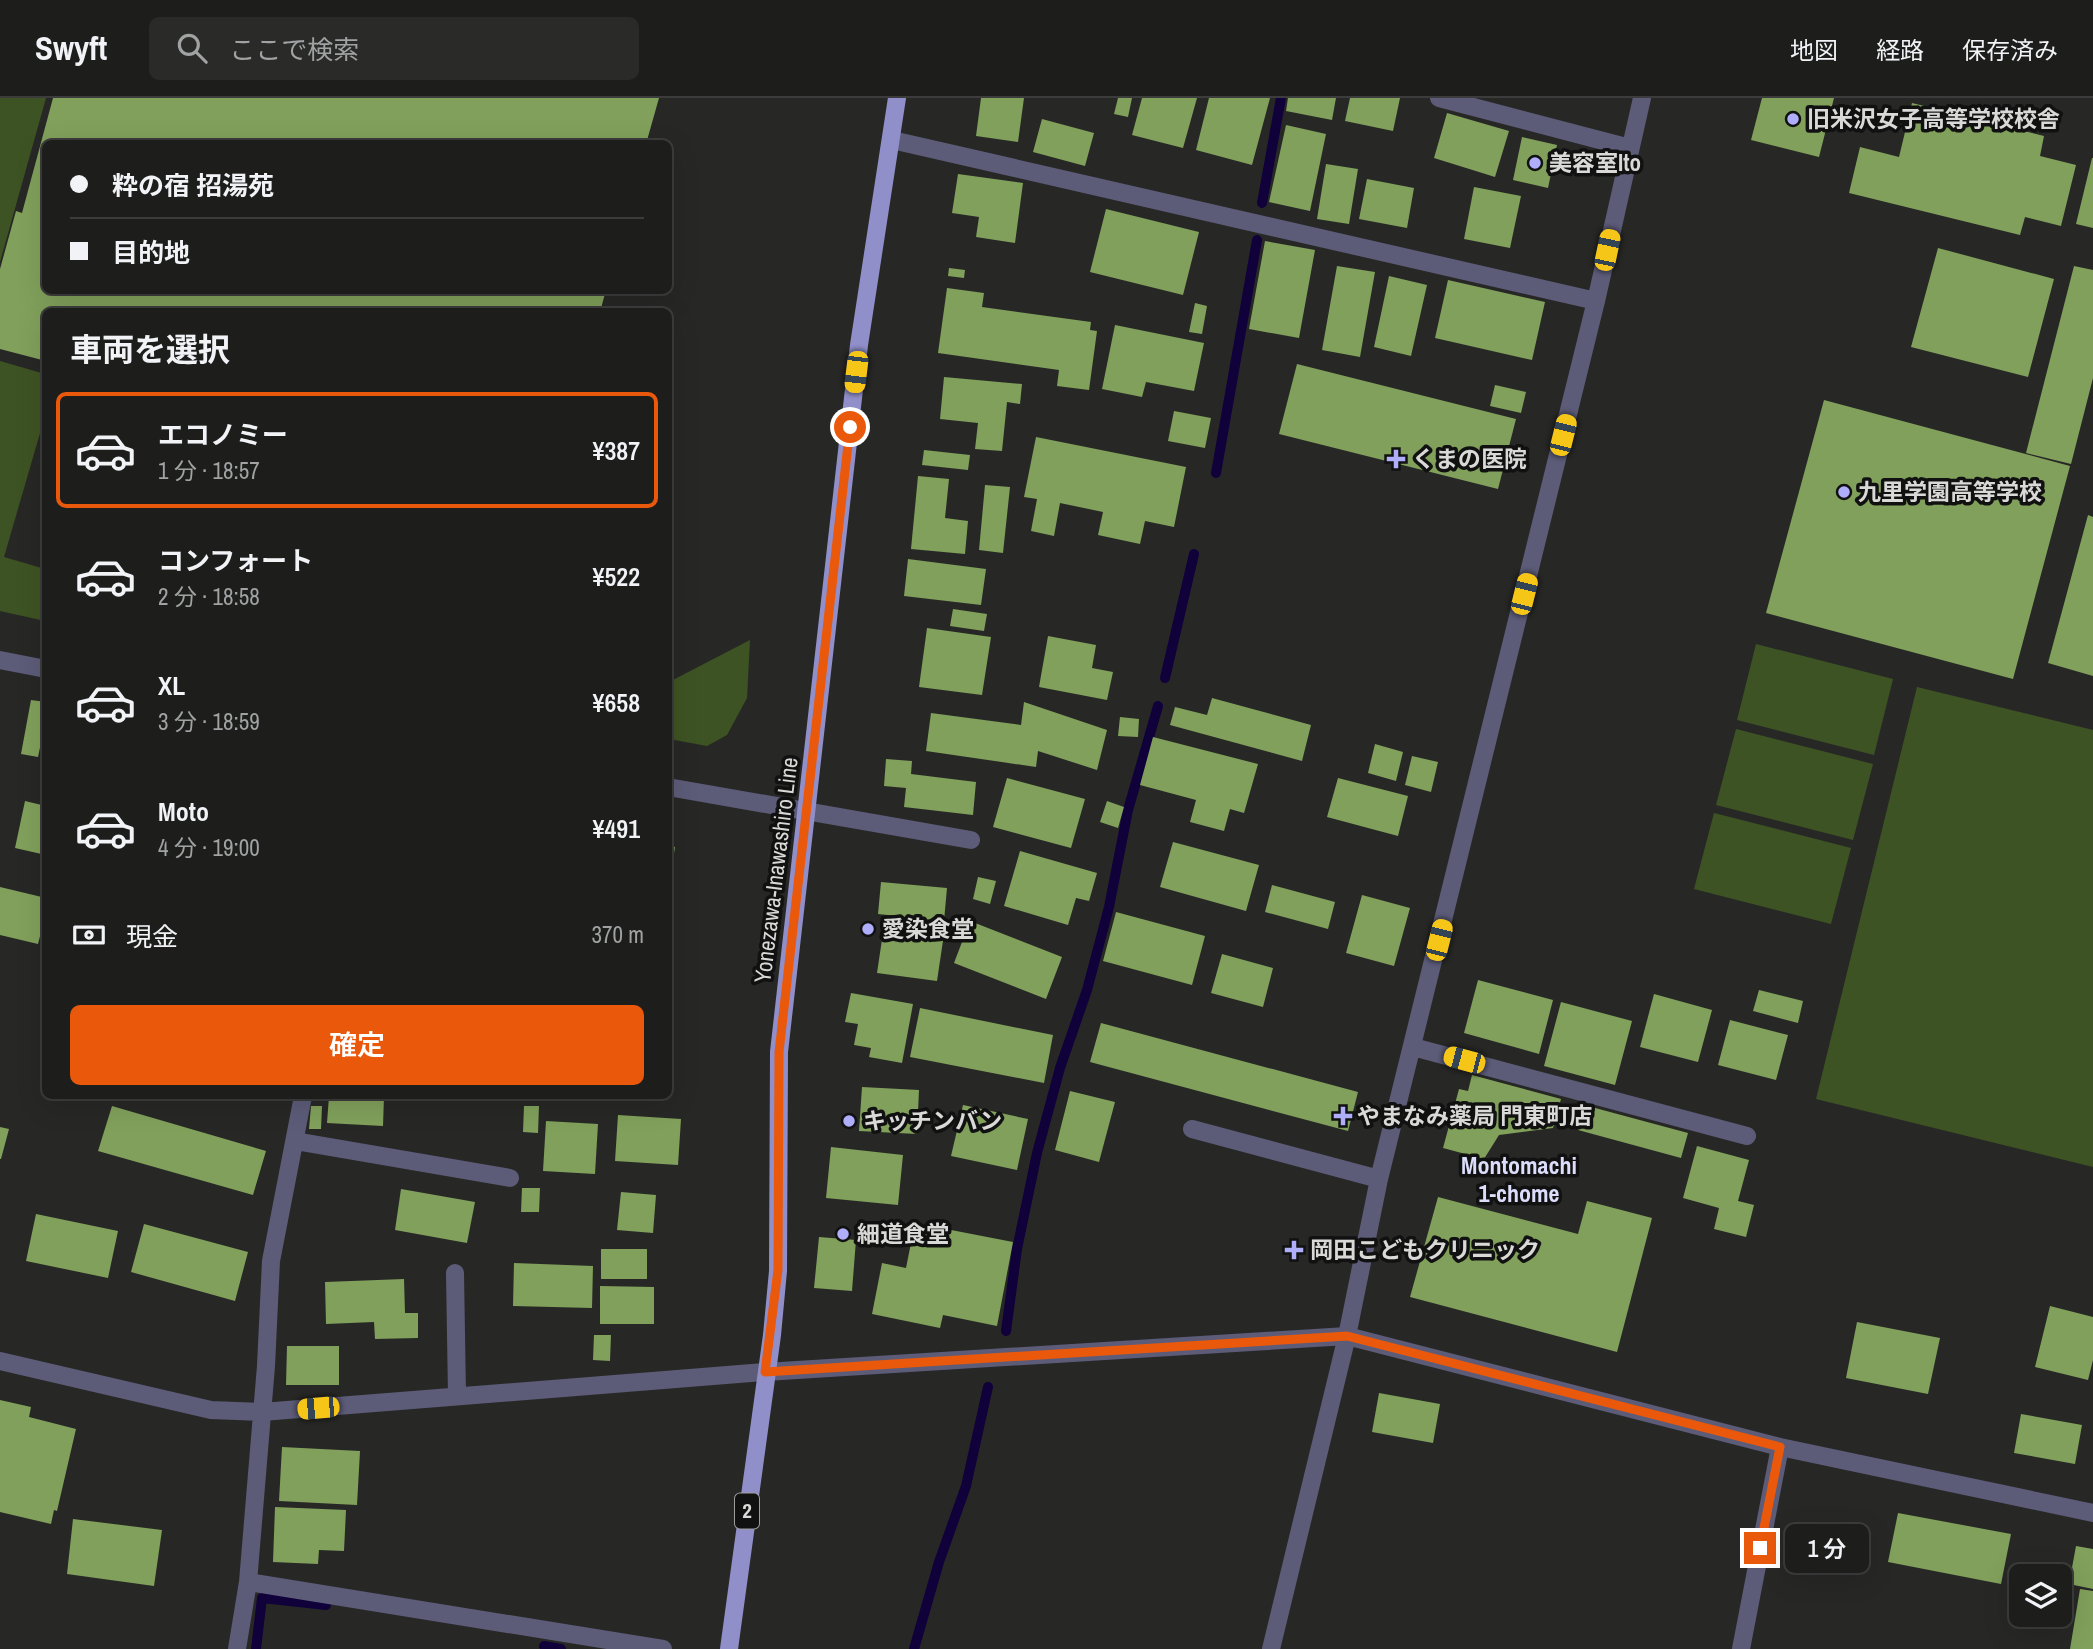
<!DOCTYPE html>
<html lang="ja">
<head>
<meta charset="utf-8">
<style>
	body { margin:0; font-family:"Archivo Narrow","Noto Sans JP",sans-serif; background:#2a2b29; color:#f1f3f6; height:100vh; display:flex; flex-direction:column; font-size:26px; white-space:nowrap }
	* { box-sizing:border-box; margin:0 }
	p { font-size:23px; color:#a0a2a3 }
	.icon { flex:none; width:38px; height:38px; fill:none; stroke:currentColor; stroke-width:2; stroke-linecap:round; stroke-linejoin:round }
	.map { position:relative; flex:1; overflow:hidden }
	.panel { position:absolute; left:42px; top:210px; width:630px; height:791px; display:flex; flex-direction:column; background:#1d1e1c; border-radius:10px; box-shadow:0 7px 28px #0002,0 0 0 2px #3b3c3b }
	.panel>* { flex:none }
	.banner { position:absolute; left:42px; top:42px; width:630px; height:154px; border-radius:10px; box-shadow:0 7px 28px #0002,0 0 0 2px #3b3c3b; display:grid; align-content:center; height:154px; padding:0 28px; background:#1d1e1c }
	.buttons { position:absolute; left:2009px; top:1466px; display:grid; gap:14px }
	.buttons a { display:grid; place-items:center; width:63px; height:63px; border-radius:10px; background:#1d1e1c; box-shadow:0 7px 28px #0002,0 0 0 2px #3b3c3b; font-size:35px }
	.end { position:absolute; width:32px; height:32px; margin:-16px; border:9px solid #ea580c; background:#fff; box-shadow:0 0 0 4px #fff }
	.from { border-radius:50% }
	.bubble { position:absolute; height:49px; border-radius:10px; background:#1d1e1c; box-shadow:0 7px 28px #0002,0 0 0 2px #3b3c3b; font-size:23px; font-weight:600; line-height:49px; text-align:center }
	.car { position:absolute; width:21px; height:42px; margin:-21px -10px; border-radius:9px; box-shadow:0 0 5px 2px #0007; background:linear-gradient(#f5c518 24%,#345 0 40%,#f5c518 0 76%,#345 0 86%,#f5c518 0) }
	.banner b { display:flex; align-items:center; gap:24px; height:66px; font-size:26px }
	.banner b+b { border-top:2px solid #3b3c3b }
	.banner i { width:18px; height:18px; background:#f1f3f6 }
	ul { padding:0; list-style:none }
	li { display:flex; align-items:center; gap:21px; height:116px; margin:0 14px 10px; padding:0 14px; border:4px solid transparent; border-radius:10px }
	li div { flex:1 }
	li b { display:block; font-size:26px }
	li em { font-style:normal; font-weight:600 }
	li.on { border-color:#ea580c }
	li>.icon { width:63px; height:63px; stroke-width:1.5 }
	h2 { padding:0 28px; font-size:32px; line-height:84px }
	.pay { display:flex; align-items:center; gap:18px; height:77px; padding:0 28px; font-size:26px }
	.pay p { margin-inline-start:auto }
	.primary-button { display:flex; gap:14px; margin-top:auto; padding:14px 28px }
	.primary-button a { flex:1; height:80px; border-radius:10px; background:#ea580c; color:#fff; font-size:28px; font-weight:600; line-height:80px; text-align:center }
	header { display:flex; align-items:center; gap:42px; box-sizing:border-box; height:98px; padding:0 35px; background:#1d1e1c; border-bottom:2px solid #3b3c3b }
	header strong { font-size:33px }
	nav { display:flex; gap:38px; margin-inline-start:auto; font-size:24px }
	.search { width:490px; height:63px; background:#2a2b29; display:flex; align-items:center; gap:18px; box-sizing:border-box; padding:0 24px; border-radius:10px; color:#a0a2a3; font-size:26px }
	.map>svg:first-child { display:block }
</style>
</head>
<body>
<header>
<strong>Swyft</strong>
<div class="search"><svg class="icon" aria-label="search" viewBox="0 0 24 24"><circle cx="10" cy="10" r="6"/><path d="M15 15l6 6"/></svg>ここで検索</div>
<nav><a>地図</a><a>経路</a><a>保存済み</a></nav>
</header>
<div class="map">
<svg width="2093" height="1551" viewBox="0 0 2093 1551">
	<rect width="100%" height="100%" fill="#272826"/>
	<path fill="#3e5323" d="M0,0H46L0,164Z
		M0,263L45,276V318L4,459L45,471V523L0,513Z
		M750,542L747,600L727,637L707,648L669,641V584Z
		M1756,546L1893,581L1874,657L1737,622Z
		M1917,589L2093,632V1069L1816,1001Z
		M1736,631L1873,666L1853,742L1716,707Z
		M1714,715L1851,750L1831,826L1694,791Z"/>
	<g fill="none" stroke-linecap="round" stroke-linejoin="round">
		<path stroke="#10013a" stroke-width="10" d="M1262,105L1281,0
			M1216,375L1257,142
			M1165,580L1194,456
			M1006,1233L1017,1151L1037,1055L1060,970L1087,892L1109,809L1128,712L1158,608
			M544,1548L561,1551
			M256,1551L262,1500L326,1507
			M914,1551L939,1464L966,1388L988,1289"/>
	</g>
	<path fill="#81a05b" d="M53,0H659L646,46H46V192H606L600,214H46V263L0,251V171L16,113L22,115Z
		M981,0H1024L1018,44L976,38Z
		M1118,0H1132L1128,19L1114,16Z
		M1142,0H1197L1183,50L1132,37Z
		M1209,0H1270L1252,67L1196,52Z
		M1288,0H1336L1332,22L1286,13Z
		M1350,0H1400L1393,33L1345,23Z
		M1762,0H1834L1819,59L1751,42Z
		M1912,5L2044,38L2040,58L2076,67L2061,128L2025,119L2020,137L1849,95L1860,49L1899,59Z
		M1447,15L1509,33L1495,79L1434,60Z
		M1042,21L1094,35L1085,68L1033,54Z
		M1286,27L1326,36L1310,113L1269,104Z
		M1522,39L1557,47L1548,90L1513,82Z
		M2092,60H2093V130L2076,126Z
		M1326,66L1358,71L1349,126L1317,121Z
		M958,76L1023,85L1015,145L976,139L979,119L952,115Z
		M1367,81L1414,90L1407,130L1359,121Z
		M1474,89L1521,98L1510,150L1464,141Z
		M1106,111L1199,134L1183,197L1090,174Z
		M1265,143L1315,152L1299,240L1249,231Z
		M1938,150L2054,181L2028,279L1911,249Z
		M1337,168L1375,174L1360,259L1322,252Z
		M2074,168L2093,172V280L2071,366L2026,355Z
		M949,170L965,172L964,180L948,178Z
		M1389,178L1427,187L1411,258L1374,249Z
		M1448,182L1545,204L1532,262L1435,240Z
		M947,190L984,195L982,209L1091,224L1090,232L1097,233L1089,292L1057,288L1059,272L938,255Z
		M1195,205L1207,208L1202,236L1189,234Z
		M1115,227L1204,245L1194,293L1146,284L1142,299L1102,291Z
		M1297,266L1516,321L1498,391L1279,336Z
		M944,279L1022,286L1020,306L1007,304L1002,353L975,351L978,325L940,321Z
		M1495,287L1526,294L1521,315L1490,308Z
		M1824,302L2070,368L2013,581L1766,515Z
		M1174,313L1211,320L1205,350L1168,343Z
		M1036,339L1186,369L1174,429L1145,423L1140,446L1098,437L1103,414L1060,405L1054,438L1031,433L1037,401L1024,399Z
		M924,352L970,357L968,372L922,367Z
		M918,378L949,381L945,420L968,423L965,456L911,451Z
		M985,387L1010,389L1003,455L979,452Z
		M2088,417L2093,419V578L2048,565Z
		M908,461L986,471L981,507L904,498Z
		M953,511L987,516L984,533L950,528Z
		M927,530L991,539L982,597L919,589Z
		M1048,538L1096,547L1092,570L1113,574L1107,602L1039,589Z
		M1212,600L1311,627L1302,663L1170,627L1175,609L1207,617Z
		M31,602L46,604V621L38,659L21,656Z
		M1024,604L1107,632L1097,672L1038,653L1036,669L926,653L931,615L1021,627Z
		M1120,619L1139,621L1138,639L1118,638Z
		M1153,639L1258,666L1244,715L1230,711L1224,733L1190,724L1196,702L1140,687Z
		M1375,646L1403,654L1396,683L1368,675Z
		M1412,658L1438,664L1431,694L1405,687Z
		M886,661L912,663L911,676L976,684L973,717L904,709L906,690L884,688Z
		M1007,680L1085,701L1071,750L993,729Z
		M1338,680L1408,698L1398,738L1327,719Z
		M25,703L46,708V757L15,750Z
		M1107,703L1124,709L1118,730L1100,724Z
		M1173,744L1259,767L1246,813L1160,789Z
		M668,747L675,749L670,781H668Z
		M1020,753L1097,775L1089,803L1076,800L1068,827L1004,808Z
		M978,779L996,783L990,806L973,801Z
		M881,784L947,790L944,823L878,816Z
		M1272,787L1335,804L1328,831L1265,814Z
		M0,789L46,800V815L38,846L0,837Z
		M1362,797L1410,810L1394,868L1346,855Z
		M1116,814L1205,838L1192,887L1103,863Z
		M970,823L1062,859L1046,901L954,865Z
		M884,828L944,836L937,883L877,875Z
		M1222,856L1273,870L1263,909L1211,895Z
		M1478,882L1553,902L1539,956L1464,935Z
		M1759,892L1803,903L1798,925L1753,913Z
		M851,895L913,906L902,965L869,959L871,950L854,947L858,926L845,924Z
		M1654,896L1712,912L1698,964L1640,949Z
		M1561,904L1632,923L1615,987L1544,968Z
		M920,910L1053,937L1044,985L910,959Z
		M1730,922L1788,937L1776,982L1718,967Z
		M1101,925L1358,994L1348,1033L1090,964Z
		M1472,977L1561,1001L1553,1030L1499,1037L1484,1061L1443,1050L1459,991L1468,993Z
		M862,989L919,992L917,1036L859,1033Z
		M1070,993L1115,1004L1099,1064L1055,1052Z
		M329,998H384L383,1028L327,1025Z
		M963,1007L1028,1021L1017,1072L951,1058Z
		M1584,1007L1688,1035L1681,1060L1578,1032Z
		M112,1008L266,1053L253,1097L98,1053Z
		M311,1008H322L321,1031H309Z
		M524,1008H539L538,1035L523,1034Z
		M618,1017L681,1021L678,1067L615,1063Z
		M546,1023L598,1026L595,1076L543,1073Z
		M0,1029L9,1031L1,1061H0Z
		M1697,1048L1749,1062L1738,1103L1754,1107L1746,1139L1714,1131L1719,1110L1683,1100Z
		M831,1049L903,1057L898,1107L826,1100Z
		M522,1090H540L539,1114H521Z
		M401,1091L475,1104L467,1145L395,1132Z
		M621,1094L656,1097L653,1135L617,1132Z
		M1438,1099L1578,1136L1587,1103L1652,1120L1617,1254L1410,1199Z
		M36,1116L118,1133L108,1180L26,1163Z
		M915,1125L1013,1144L997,1228L943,1217L940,1230L872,1216L882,1165L906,1170Z
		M144,1126L248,1154L235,1203L131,1174Z
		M819,1139L856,1142L852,1193L814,1190Z
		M601,1151H647V1181H601Z
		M514,1165L593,1168L592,1210L513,1208Z
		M404,1181L405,1215H418V1240L375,1241L374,1224L326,1226L325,1184Z
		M600,1188L654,1189V1226H600Z
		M2050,1208L2093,1219V1262L2088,1282L2035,1269Z
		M1857,1224L1940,1240L1928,1296L1846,1280Z
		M594,1237H611L610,1263L593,1262Z
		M287,1248H339V1287H286Z
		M1379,1295L1440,1306L1433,1345L1372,1334Z
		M0,1302L31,1309L29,1319L76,1331L57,1413L54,1412L51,1426L0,1414Z
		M2021,1316L2082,1327L2075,1366L2014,1355Z
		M282,1349L360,1353L357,1407L279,1403Z
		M275,1409L346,1412L344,1453L319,1452L318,1466L273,1464Z
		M1898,1415L2011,1436L2001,1486L1888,1464Z
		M73,1421L162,1432L154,1488L67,1476Z
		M2076,1448L2093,1451V1491L2069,1486Z
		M2080,1491L2093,1493V1551H2070Z"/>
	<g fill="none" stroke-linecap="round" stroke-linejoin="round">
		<path stroke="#5c5c79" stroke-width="18" d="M1439,0L1630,50
			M892,42L1596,203
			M0,562L46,571
			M668,689L971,742
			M1413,949L1747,1038
			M1192,1031L1379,1081
			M295,1043L510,1080
			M455,1175L457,1298
			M0,1263L211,1312L262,1314L765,1274L1347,1238L1780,1349L2093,1415
			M248,1484L663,1551
			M237,1551L248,1484L266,1268L271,1163L303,998
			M1271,1551L1347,1238L1379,1081L1596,203L1642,0
			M1741,1551L1780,1349"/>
		<path stroke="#908fca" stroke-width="18" d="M729,1551L772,1237L778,1173L779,954L859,247L897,0"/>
	</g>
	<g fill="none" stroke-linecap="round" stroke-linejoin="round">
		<path stroke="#ea580c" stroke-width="9" d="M850,329L779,954L778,1172L765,1274L1347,1238L1780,1349L1760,1450"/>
	</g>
	<g fill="#afaefa" stroke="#101110" stroke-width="2.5">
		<circle cx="1793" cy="21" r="7"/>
		<circle cx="1535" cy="65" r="7"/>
		<path d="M1392.5 350.5h7v7h7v7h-7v7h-7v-7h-7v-7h7z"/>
		<circle cx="1844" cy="394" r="7"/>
		<circle cx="868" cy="831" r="7"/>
		<path d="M1339.5 1007.5h7v7h7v7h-7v7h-7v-7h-7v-7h7z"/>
		<circle cx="849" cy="1023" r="7"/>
		<circle cx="843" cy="1136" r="7"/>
		<path d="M1290.5 1141.5h7v7h7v7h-7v7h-7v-7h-7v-7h7z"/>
	</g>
	<g text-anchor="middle" stroke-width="7" stroke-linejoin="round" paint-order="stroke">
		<rect fill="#101110" stroke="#9d9e9c" stroke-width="2" x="735" y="1395.5" width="24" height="35" rx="5"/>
		<g font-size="21" font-weight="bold" fill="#d9dad8">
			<text x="747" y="1420">2</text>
		</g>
		<g font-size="23" font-weight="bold" fill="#d9dad8" stroke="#101110" text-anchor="start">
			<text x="1807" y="29">旧米沢女子高等学校校舎</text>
			<text x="1549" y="73">美容室Ito</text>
			<text x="1412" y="369">くまの医院</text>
			<text x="1858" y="402">九里学園高等学校</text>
			<text x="882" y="839">愛染食堂</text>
			<text x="1357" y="1026">やまなみ薬局 門東町店</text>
			<text x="863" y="1031">キッチンバン</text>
			<text x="857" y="1144">細道食堂</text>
			<text x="1310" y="1160">岡田こどもクリニック</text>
		</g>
		<g font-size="23" fill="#d9dad8" stroke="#101110">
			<text transform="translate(776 772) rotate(-83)" y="8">Yonezawa-Inawashiro Line</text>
		</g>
		<g font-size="24" font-weight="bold" fill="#dcddfb" stroke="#101110">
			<text x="1519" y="1076">Montomachi<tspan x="1519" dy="28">1-chome</tspan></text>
		</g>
	</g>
</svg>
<div class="buttons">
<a><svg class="icon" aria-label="layers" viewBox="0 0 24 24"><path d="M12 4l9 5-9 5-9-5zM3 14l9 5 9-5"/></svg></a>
</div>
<i class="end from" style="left:850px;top:329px"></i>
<i class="end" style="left:1760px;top:1450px"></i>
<div class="bubble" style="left:1785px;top:1426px;width:84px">1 分</div>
<i class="car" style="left:1607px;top:152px;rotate:12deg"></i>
<i class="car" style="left:856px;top:274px;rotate:187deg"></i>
<i class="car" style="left:1563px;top:337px;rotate:14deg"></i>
<i class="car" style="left:1524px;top:496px;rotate:14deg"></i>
<i class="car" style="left:1439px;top:842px;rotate:14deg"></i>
<i class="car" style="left:1464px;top:962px;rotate:285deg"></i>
<i class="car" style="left:318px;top:1310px;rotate:265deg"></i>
<div class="banner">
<b><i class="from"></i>粋の宿 招湯苑</b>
<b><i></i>目的地</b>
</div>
<section class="panel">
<h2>車両を選択</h2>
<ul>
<li class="on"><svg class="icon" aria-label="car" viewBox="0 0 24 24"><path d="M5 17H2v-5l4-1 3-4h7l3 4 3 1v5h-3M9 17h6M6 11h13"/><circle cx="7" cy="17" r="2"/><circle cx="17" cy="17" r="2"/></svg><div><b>エコノミー</b><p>1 分 · 18:57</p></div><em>¥387</em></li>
<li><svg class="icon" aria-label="car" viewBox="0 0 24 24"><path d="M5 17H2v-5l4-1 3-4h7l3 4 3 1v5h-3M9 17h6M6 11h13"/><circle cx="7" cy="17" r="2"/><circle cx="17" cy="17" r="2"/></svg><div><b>コンフォート</b><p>2 分 · 18:58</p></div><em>¥522</em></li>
<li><svg class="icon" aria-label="car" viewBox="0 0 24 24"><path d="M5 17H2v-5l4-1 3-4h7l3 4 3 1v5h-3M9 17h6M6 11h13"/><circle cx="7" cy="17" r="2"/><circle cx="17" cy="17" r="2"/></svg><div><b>XL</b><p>3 分 · 18:59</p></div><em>¥658</em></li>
<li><svg class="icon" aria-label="car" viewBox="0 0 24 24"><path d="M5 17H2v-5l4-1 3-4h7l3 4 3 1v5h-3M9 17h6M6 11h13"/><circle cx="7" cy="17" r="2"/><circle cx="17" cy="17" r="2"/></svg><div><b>Moto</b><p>4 分 · 19:00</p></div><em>¥491</em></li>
</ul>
<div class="pay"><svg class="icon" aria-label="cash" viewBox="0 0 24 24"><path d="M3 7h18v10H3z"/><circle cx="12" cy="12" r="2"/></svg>現金<p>370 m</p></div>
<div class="primary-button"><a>確定</a></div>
</section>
</div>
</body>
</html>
